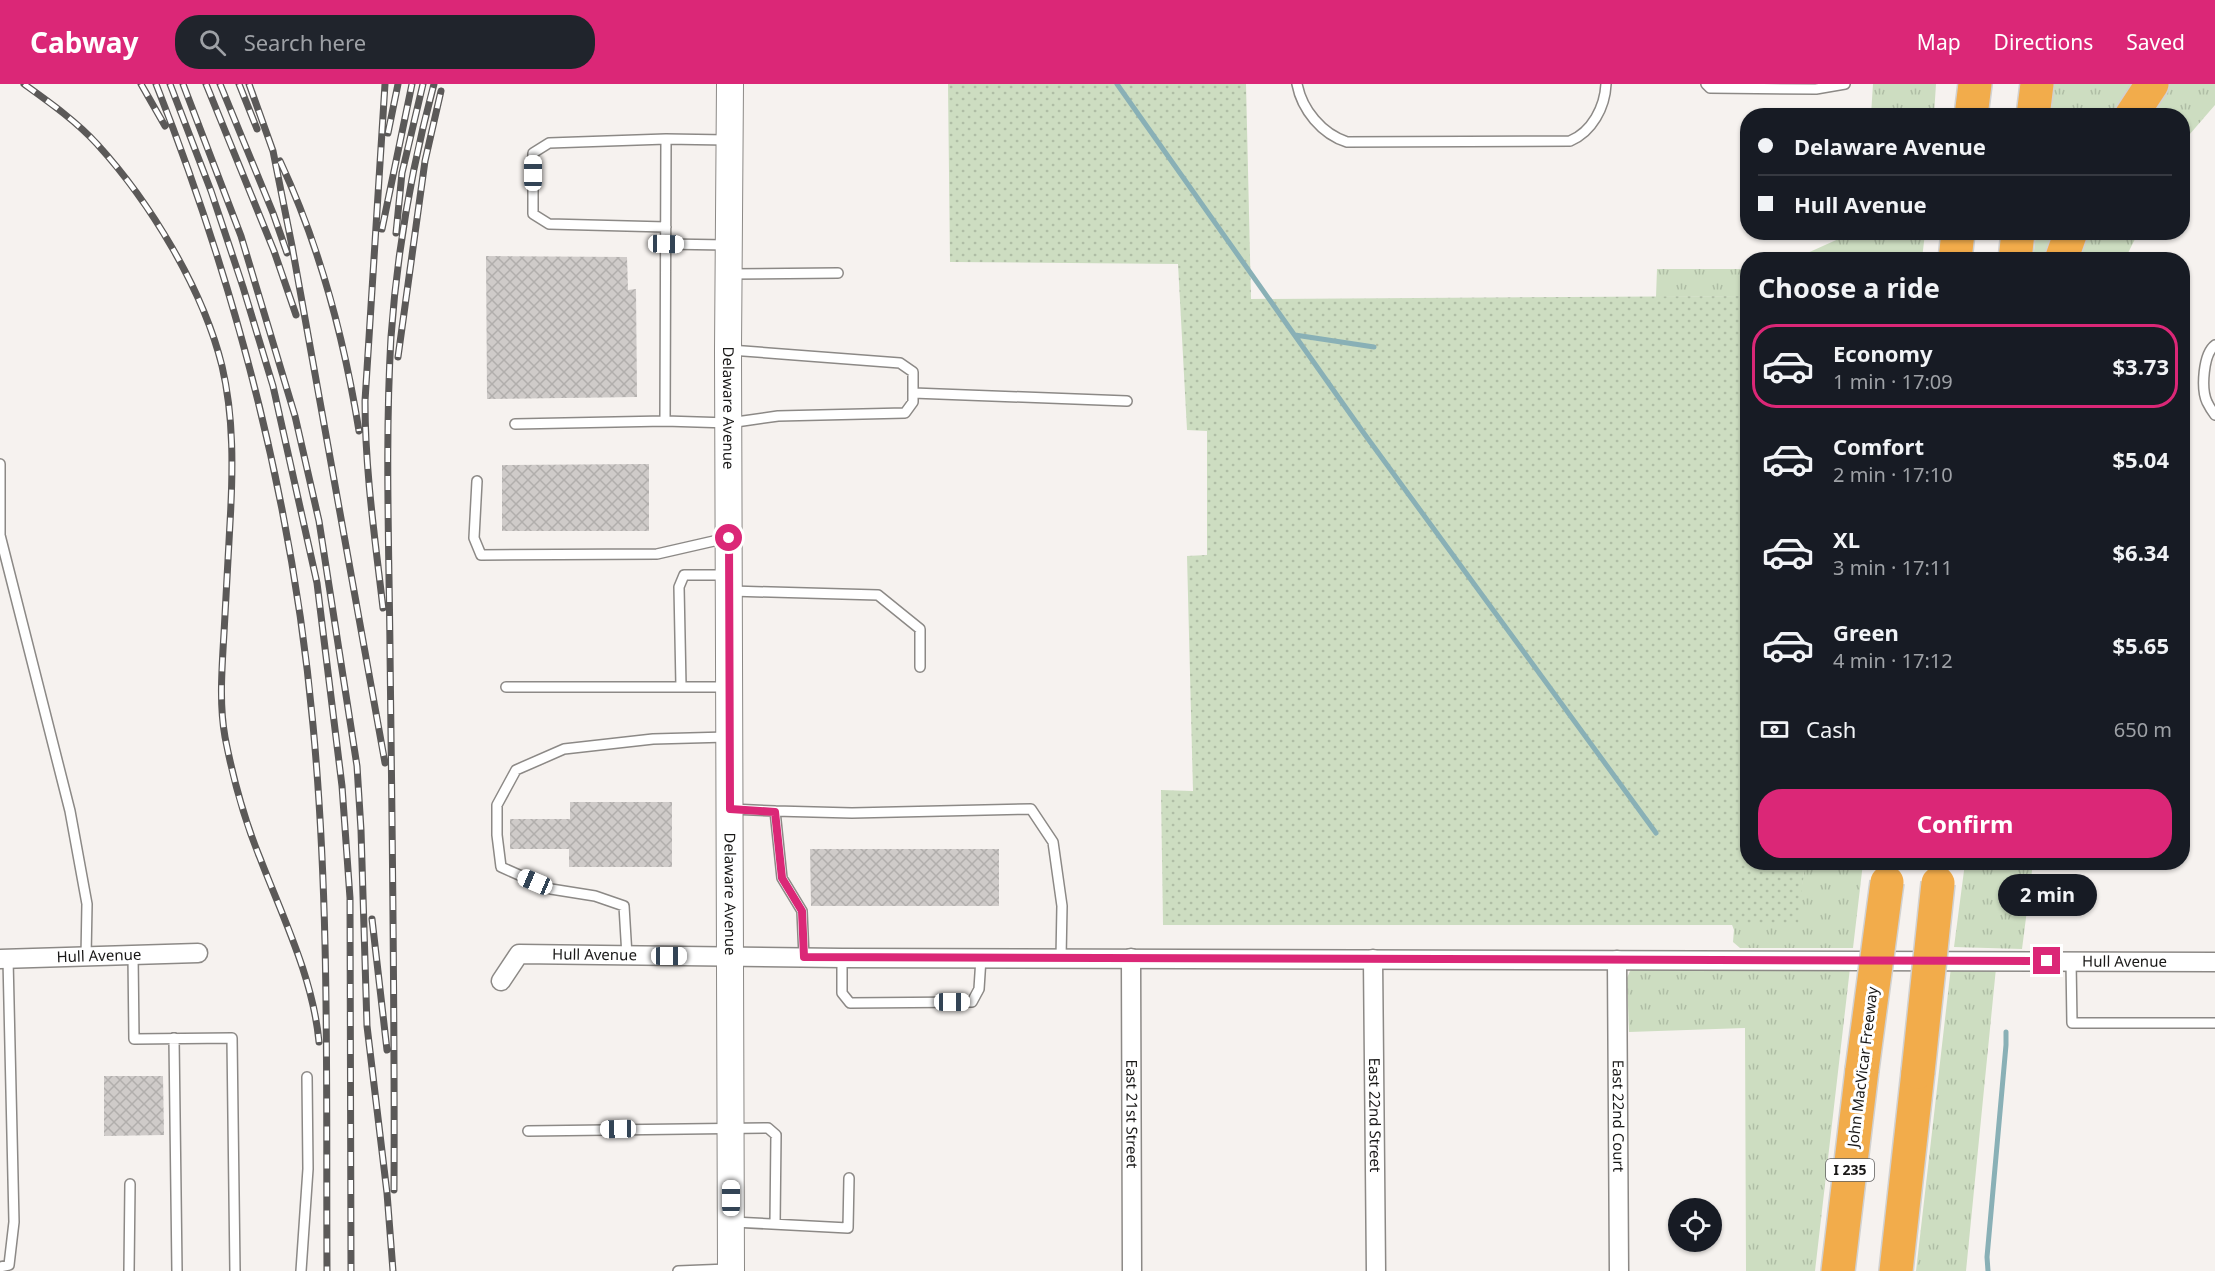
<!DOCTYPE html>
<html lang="en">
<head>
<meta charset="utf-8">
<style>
	body { margin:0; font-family:"Noto Sans",sans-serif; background:#20242c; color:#f1f3f6; height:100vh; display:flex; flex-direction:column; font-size:22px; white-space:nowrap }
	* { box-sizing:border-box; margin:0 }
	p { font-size:20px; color:#9ea1a6 }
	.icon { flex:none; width:33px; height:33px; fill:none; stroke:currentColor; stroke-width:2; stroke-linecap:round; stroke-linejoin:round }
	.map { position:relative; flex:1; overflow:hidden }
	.side { position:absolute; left:1740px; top:168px; width:450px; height:618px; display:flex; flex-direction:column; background:#171b24; border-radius:24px; box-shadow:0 2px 4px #0004 }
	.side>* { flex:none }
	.hud { position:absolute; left:1740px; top:24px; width:450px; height:132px; border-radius:24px; box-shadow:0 2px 4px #0004; display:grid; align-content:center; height:132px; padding:0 18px; background:#171b24 }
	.buttons { position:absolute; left:1668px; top:1114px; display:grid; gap:12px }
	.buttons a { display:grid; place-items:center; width:54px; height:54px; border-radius:50%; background:#171b24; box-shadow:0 2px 4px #0004; font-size:30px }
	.end { position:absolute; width:27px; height:27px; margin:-14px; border:8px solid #db2777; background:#fff; box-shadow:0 0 0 3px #fff }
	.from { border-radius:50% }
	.bubble { position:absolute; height:42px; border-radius:21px; background:#171b24; box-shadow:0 2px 4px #0004; font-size:20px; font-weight:700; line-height:42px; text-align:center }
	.car { position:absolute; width:18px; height:36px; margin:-18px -9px; border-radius:8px; box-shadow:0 0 4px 2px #0007; background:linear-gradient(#fff 24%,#345 0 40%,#fff 0 76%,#345 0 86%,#fff 0) }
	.hud b { display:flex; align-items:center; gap:21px; height:57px; font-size:22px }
	.hud b+b { border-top:2px solid #363941 }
	.hud i { width:15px; height:15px; background:#f1f3f6 }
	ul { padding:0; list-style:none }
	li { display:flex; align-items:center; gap:18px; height:84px; margin:0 12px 9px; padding:0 6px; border:3px solid transparent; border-radius:24px }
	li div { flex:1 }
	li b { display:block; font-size:22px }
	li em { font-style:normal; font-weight:700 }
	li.current { border-color:#db2777 }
	li>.icon { width:54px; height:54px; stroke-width:1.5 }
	h2 { padding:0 18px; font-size:27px; line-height:72px }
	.pay { display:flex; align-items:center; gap:15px; height:66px; padding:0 18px; font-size:22px }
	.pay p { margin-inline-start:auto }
	.action { display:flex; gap:12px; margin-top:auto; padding:12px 18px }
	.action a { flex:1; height:69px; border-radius:24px; background:#db2777; color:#fff; font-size:24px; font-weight:700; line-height:69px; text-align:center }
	header { display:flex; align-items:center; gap:36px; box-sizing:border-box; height:84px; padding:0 30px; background:#db2777; color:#fff }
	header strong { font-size:28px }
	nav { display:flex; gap:33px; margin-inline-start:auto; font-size:21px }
	.search { width:420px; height:54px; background:#20242c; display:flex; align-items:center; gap:15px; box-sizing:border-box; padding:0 21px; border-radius:24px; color:#9ea1a6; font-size:22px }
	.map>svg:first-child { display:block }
</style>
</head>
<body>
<header>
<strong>Cabway</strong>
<div class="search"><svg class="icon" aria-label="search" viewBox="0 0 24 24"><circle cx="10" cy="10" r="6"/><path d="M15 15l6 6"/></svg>Search here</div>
<nav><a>Map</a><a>Directions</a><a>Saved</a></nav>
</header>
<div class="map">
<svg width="2215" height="1187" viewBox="0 0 2215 1187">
	<defs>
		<pattern id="grass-tufts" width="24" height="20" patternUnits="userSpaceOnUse" patternTransform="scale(1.5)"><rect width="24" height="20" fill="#cdddc1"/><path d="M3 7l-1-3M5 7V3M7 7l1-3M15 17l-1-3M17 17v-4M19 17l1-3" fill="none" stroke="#afbda5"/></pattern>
		<pattern id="park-dots" width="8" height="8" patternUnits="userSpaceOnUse" patternTransform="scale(1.5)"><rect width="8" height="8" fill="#cdddc1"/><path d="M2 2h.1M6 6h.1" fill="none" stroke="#afbda5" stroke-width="1.8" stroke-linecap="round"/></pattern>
		<pattern id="building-cross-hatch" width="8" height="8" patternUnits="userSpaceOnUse" patternTransform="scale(1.5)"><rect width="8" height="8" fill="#cfcbc9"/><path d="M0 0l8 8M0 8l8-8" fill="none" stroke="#b1aeac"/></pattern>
	</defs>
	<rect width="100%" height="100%" fill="#f6f2ef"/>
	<path fill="url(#grass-tufts)" d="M1873,0H1936L1934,31H1871Z
		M2052,0H2135L2114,31L2049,32Z
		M2166,0H2215V21L2183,58L2182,32H2144Z
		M1854,148L1925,149L1922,175H1794Z
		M2036,149H2057L2047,175L2033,176Z
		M2080,149H2138L2125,175L2071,176Z
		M1657,185H1747V212L1656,213Z
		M1805,779H1863L1853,864H1740L1733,858L1734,846L1722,815L1802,801Z
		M1965,779H2033L2022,865L1954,863Z
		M1637,883L1850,884L1815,1187H1746L1745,944L1629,948L1627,894L1630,887Z
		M1951,883L1996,884L1966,1187H1916Z"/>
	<path fill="url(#park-dots)" d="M948,0H1246L1251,215L1747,212L1748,778L1805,779L1798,841H1163L1161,706L1193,707L1187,472L1207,471V347L1187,346L1178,180L950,178Z"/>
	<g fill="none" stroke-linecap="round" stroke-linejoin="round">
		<path stroke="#89b0b6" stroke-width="5" d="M1117,0L1363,348L1656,749
			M1295,251L1374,263
			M1988,1187L1987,1173L2006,961V948"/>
	</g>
	<path fill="url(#building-cross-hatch)" d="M486,172L627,173L628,206L636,205L637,313L487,315Z
		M649,380V447H502V381Z
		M570,718H672V783H569V765H510V735H570Z
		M810,765H999V822H811Z
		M104,992H163L164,1051L104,1052Z"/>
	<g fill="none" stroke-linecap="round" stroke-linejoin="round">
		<g stroke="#8c8986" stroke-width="12">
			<path id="lane" d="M1297,0C1302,26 1322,50 1347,58L1570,57C1592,48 1605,23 1606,0
				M1706,0L1710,4L1816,5L1845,0
				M666,55L549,59L533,69V130L549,140L666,143
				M727,56L666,55L665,337L729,339L778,332L905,329L913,318V288L900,279L730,266
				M665,160L727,161
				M731,190L838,189
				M2215,261C2203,270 2201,305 2207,318C2209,322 2212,327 2215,331
				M913,309L1127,317
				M515,340L665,337
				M0,380V451L70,727L87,820L86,873
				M477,397L474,454L481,471L657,470L727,454
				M731,507L878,511L920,545V583
				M681,602L679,503L684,491H726
				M506,603H729
				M732,725L775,727L782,794L802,827L804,873
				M775,727L852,729L1031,725L1053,758L1062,822L1061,874
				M133,871L134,955L232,954L235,1187
				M627,872L624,822L595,812L551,805L501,783L497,751V721L516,686L564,665L653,655L727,653
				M842,874V909L850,919L972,918L979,905L981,874
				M2071,877L2072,939H2215
				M174,954L177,1187
				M528,1047L768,1044L776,1051L775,1140
				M733,1138L848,1144L849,1094
				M0,1183L9,1181L14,1138L8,875
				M129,1187L130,1100
				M301,1187L308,1085L307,993
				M678,1187L728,1185"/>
		</g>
		<g stroke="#8c8986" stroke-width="21">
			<g id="street">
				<path id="s1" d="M1131,874L1132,1187"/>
				<path id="s2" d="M0,875L198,869"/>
				<path id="s3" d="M1373,875L1376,1187"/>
				<path id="s4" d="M1617,876L1619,1187"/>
				<path id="s5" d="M501,897L519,870L842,874L2215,878"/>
			</g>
		</g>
		<g stroke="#8c8986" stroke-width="28">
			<g id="secondary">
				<path id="s6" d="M730,0L728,266L731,1187"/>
			</g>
		</g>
		<g stroke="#d1d1d1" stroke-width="36">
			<path id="highway" d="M1971,32L1975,0
				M2033,32L2037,0
				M2131,32L2152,0
				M1955,176L1958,148
				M2015,176L2018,148
				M2061,176L2071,148
				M1838,1187L1862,986
				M1896,1187L1918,988"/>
		</g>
		<use href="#lane" stroke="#fff" stroke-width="9"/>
		<use href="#street" stroke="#fff" stroke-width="18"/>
		<use href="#secondary" stroke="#fff" stroke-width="26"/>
		<use href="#highway" stroke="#f2ac4b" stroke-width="33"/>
		<g stroke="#5b5958" stroke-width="7">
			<path id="rail" d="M24,0C49,18 76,37 97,60C150,118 203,205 222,282C234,333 233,387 230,439C228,475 226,512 224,549C222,584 219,619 225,653C233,694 244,735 260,774C283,834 313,894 319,958
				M141,0L165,42
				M156,0C237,205 293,421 313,641C330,822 326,1005 327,1187
				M170,0L211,107L243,203L273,302L317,499L342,702L350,814L351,1187
				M183,0L241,152L295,332L319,437L357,682L361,746L367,942L387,1109L393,1187
				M206,0L274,167L296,231
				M220,0L273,129L287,169
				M239,0L257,45
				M249,0L273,67L292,162L385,679
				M388,49L398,0
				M280,77C320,163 344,254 359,347
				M382,145L412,0
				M396,149L402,89L423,0
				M398,273L425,77L441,7
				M383,524C375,455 365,386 365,317L385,0
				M372,835L387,966
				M394,1106C395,926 392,745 390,565C389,461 385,356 391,253C397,168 412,82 434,0"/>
		</g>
		<use href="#rail" stroke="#fff" stroke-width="4.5" stroke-dasharray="14" stroke-linecap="butt"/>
		<g stroke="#d1d1d1" stroke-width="36" stroke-linecap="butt">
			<path id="highway-bridge" d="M1862,986L1887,798
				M1918,988L1938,799"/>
		</g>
		<use href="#highway-bridge" stroke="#f2ac4b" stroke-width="33"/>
	</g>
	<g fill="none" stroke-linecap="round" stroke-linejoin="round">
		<path stroke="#db2777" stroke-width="8" d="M729,454L730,725L775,728L782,794L802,827L804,873L2047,877"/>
	</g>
	<g text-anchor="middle" stroke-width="6" stroke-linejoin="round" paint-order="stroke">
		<rect fill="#fff" stroke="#5e5d5d" stroke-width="1.5" x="1826" y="1075" width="48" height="22" rx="4.5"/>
		<g font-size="14" font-weight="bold" fill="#191817">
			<text x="1850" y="1091">I 235</text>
		</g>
		<g font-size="15" fill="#191817" stroke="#fff">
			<text dy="5" stroke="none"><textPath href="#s6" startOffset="324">Delaware Avenue</textPath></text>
			<text dy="5" stroke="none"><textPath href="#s6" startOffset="810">Delaware Avenue</textPath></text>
			<text dy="5" stroke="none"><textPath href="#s5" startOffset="108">Hull Avenue</textPath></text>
			<text dy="5" stroke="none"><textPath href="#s2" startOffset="99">Hull Avenue</textPath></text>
			<text dy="5" stroke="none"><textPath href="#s5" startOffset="1638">Hull Avenue</textPath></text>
			<text transform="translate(1863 983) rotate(-83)" y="5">John MacVicar Freeway</text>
			<text dy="5" stroke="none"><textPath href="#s1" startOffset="156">East 21st Street</textPath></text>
			<text dy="5" stroke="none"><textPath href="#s3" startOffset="156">East 22nd Street</textPath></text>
			<text dy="5" stroke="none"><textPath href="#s4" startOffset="156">East 22nd Court</textPath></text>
		</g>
	</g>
</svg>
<div class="buttons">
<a><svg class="icon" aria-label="locate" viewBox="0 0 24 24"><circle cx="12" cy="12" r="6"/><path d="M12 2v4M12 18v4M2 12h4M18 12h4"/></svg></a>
</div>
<i class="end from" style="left:729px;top:454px"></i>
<i class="end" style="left:2047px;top:877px"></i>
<div class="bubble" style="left:1998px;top:790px;width:99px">2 min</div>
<i class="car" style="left:533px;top:89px;rotate:0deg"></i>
<i class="car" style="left:666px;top:160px;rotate:91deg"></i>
<i class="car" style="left:535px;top:798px;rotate:293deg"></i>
<i class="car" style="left:669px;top:872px;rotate:90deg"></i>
<i class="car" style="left:952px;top:918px;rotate:90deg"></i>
<i class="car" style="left:618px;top:1045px;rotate:269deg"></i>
<i class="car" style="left:731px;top:1114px;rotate:0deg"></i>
<div class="hud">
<b><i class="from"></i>Delaware Avenue</b>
<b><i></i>Hull Avenue</b>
</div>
<section class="side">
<h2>Choose a ride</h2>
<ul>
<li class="current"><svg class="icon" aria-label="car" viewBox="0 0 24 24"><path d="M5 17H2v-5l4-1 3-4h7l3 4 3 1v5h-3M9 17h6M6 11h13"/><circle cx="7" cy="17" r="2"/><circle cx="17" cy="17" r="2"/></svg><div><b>Economy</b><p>1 min · 17:09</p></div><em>$3.73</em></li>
<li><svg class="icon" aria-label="car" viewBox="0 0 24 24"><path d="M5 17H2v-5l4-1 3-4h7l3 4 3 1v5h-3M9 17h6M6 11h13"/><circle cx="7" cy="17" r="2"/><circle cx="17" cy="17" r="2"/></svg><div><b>Comfort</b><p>2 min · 17:10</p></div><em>$5.04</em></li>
<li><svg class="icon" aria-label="car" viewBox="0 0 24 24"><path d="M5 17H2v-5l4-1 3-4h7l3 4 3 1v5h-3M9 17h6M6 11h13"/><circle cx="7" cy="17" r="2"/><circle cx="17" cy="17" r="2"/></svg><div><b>XL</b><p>3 min · 17:11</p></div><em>$6.34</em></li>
<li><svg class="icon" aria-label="car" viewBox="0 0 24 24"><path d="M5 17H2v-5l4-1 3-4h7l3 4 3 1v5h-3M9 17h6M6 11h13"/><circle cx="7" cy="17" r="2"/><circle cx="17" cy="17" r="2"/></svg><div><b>Green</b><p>4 min · 17:12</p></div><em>$5.65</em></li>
</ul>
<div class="pay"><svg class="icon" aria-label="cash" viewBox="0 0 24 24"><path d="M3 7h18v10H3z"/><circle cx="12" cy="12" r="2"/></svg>Cash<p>650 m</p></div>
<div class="action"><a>Confirm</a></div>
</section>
</div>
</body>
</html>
